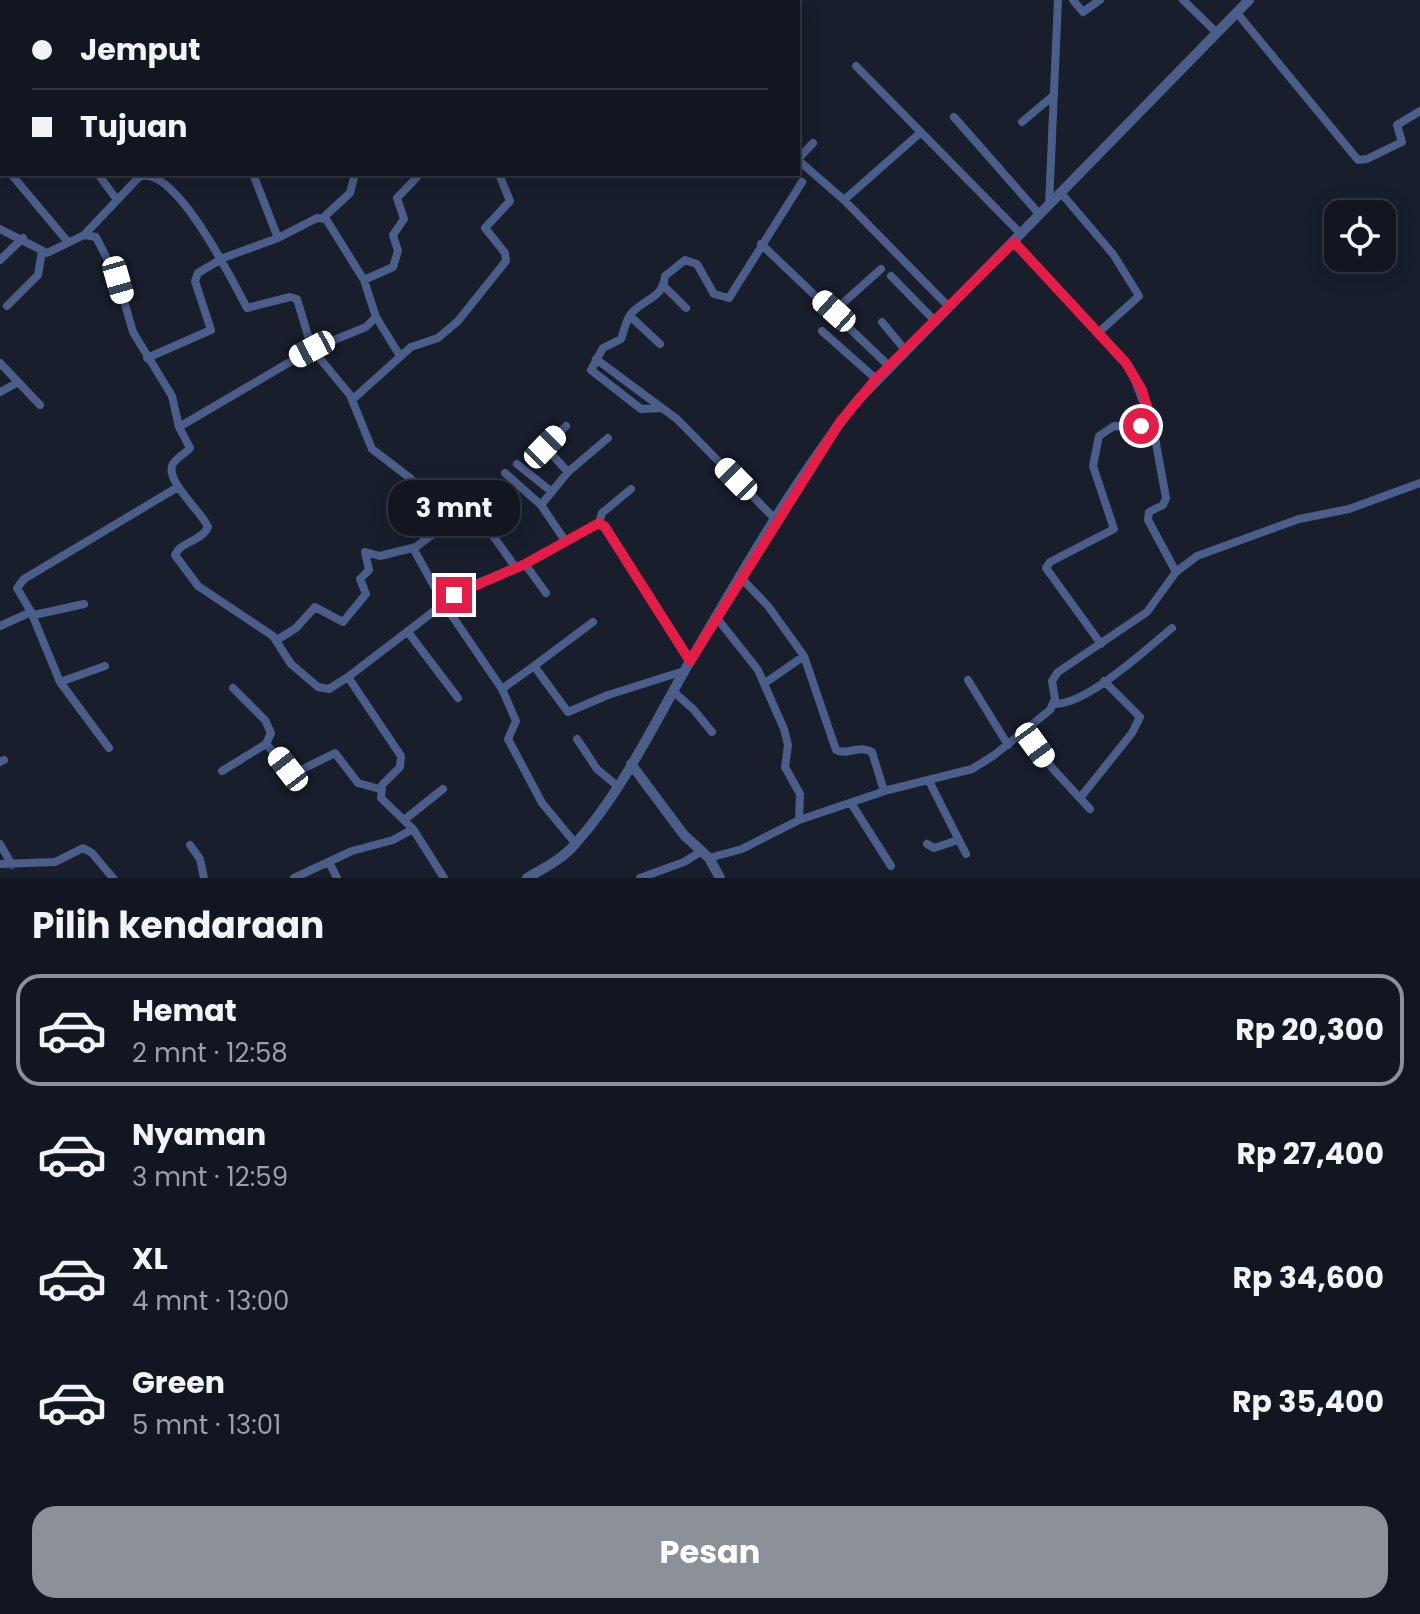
<!DOCTYPE html>
<html lang="id">
<head>
<meta charset="utf-8">
<style>
	body { margin:0; font-family:Poppins,sans-serif; background:#1b1f2a; color:#f1f3f6; height:100vh; display:flex; flex-direction:column; font-size:30px; white-space:nowrap }
	* { box-sizing:border-box; margin:0 }
	p { font-size:26px; color:#9c9fa5 }
	.icon { flex:none; width:44px; height:44px; fill:none; stroke:currentColor; stroke-width:2; stroke-linecap:round; stroke-linejoin:round }
	.map { position:relative; height:878px; overflow:hidden }
	.panel { display:flex; flex-direction:column; background:#121621; flex:1 }
	.panel>* { flex:none }
	.hud { position:absolute; left:0px; top:0px; width:800px; height:176px; box-shadow:0 4px 20px #0003,0 0 0 2px #31353f; display:grid; align-content:center; height:176px; padding:0 32px; background:#121621 }
	.buttons { position:absolute; left:1324px; top:200px; display:grid; gap:16px }
	.buttons a { display:grid; place-items:center; width:72px; height:72px; border-radius:16px; background:#121621; box-shadow:0 4px 20px #0003,0 0 0 2px #31353f; font-size:40px }
	.end { position:absolute; width:36px; height:36px; margin:-18px; border:10px solid #e11d48; background:#fff; box-shadow:0 0 0 4px #fff }
	.from { border-radius:50% }
	.bubble { position:absolute; height:56px; border-radius:24px; background:#121621; box-shadow:0 4px 20px #0003,0 0 0 2px #31353f; font-size:26px; font-weight:700; line-height:56px; text-align:center }
	.car { position:absolute; width:24px; height:48px; margin:-24px -12px; border-radius:10px; box-shadow:0 0 6px 2px #0007; background:linear-gradient(#fff 24%,#345 0 40%,#fff 0 76%,#345 0 86%,#fff 0) }
	.hud b { display:flex; align-items:center; gap:28px; height:76px; font-size:30px }
	.hud b+b { border-top:2px solid #31353f }
	.hud i { width:20px; height:20px; background:#f1f3f6 }
	ul { padding:0; list-style:none }
	li { display:flex; align-items:center; gap:24px; height:112px; margin:0 16px 12px; padding:0 16px; border:4px solid transparent; border-radius:24px }
	li div { flex:1 }
	li b { display:block; font-size:30px }
	li em { font-style:normal; font-weight:700 }
	li.selected { border-color:#8c9099 }
	li>.icon { width:72px; height:72px; stroke-width:1.5 }
	h2 { padding:0 32px; font-size:36px; line-height:96px }
	.cta { display:flex; gap:16px; margin-top:auto; padding:16px 32px }
	.cta a { flex:1; height:92px; border-radius:24px; background:#8c9099; color:#fff; font-size:32px; font-weight:700; line-height:92px; text-align:center }
	.map>svg:first-child { display:block }
</style>
</head>
<body>
<div class="map">
<svg width="1420" height="878" viewBox="0 0 1420 878">
	<rect width="100%" height="100%" fill="#181e2c"/>
	<g fill="none" stroke-linecap="round" stroke-linejoin="round">
		<path stroke="#4b5d89" stroke-width="8" d="M80,0L82,2
			M564,0L565,2
			M1073,0L1083,12L1100,0
			M1183,0L1217,33
			M34,2L37,0
			M94,2L96,0
			M444,2L445,0
			M684,2L685,0
			M1237,13L1358,160L1367,159L1402,142L1397,125L1420,111
			M0,34L2,32
			M856,66L1021,234
			M0,104L2,103
			M954,117L1040,215
			M1022,122L1054,95
			M798,159L813,143
			M798,160L844,200L948,306
			M0,165L2,163
			M11,174L68,242
			M98,174L117,200
			M253,174L278,238
			M1061,193L1113,254L1139,296L1098,333
			M844,200L920,133
			M1049,205L1058,0
			M324,217L350,193L355,174
			M0,229L47,253L84,235L96,237L118,280L133,332L172,396L179,427L190,448C185,454 174,459 172,466C167,483 202,512 208,527C201,542 181,541 175,555L198,586L273,636L291,664L318,687L329,689L348,677L463,589L525,564L599,523L605,527L690,661
			M84,235L139,177C175,163 233,282 247,308L290,297L297,299L312,349L350,395L372,449L410,478L449,522
			M1014,242L1130,368L1153,427L1166,498L1163,505L1149,512L1148,520L1176,572
			M761,244L889,366
			M0,260L23,238
			M891,276L934,320
			M664,286L686,308
			M7,306L38,275L42,251
			M834,311L881,269
			M630,316L660,344
			M376,317L400,356
			M882,322L905,350
			M822,331L876,379
			M147,358L211,330L195,281L198,273L223,258L278,238L317,218L326,219L364,280L393,267L398,251L393,235L404,219L397,198L420,174
			M596,359L662,408
			M0,363L40,405
			M0,392L17,383
			M352,400L411,347L438,338L458,321L506,261L505,253L485,228L510,201L499,174
			M566,426L545,447L568,472
			M179,427L312,349L366,327L376,317L364,280
			M517,464L552,492
			M505,473L541,505L566,542
			M541,505L568,472L608,438
			M776,520L677,419L662,408L641,409L591,370L603,348L621,339C625,329 626,316 636,309C650,297 663,296 665,276L685,260L697,264L714,294L729,298L802,182
			M599,523L602,513L631,489
			M413,548L444,604L502,689L516,721L508,739L542,803L576,844
			M525,564L546,593
			M741,578L768,606L804,656L836,750C848,756 859,744 872,752L884,791
			M31,612L60,682L109,748
			M34,615L84,604
			M716,617L758,670L784,729L788,745L785,767L800,794L799,820
			M0,626L31,612L17,588L24,579L178,487
			M408,632L458,698
			M277,640L296,628L315,607L343,622L366,594L360,579L369,570L365,552L380,556L416,547L471,505L516,568
			M1101,644L1046,568L1050,562L1114,529L1093,466L1099,436L1114,426L1153,427
			M534,666L593,622
			M348,677L401,756L400,767L382,785L381,798L413,829L444,878
			M968,680L1008,745
			M60,682L105,666
			M765,683L804,656
			M233,688L265,720L271,733L266,744
			M502,689L534,666L568,712L608,695L684,671
			M674,692L694,710L712,732
			M1053,704C1086,706 1146,649 1172,628
			M1025,731L1053,769L1090,809
			M577,739L597,769L616,785
			M0,762L4,760
			M222,771L266,744L293,774L335,753L358,783L380,789
			M929,781L966,854
			M1080,798L1132,733L1140,717L1104,681
			M851,803L891,866
			M404,820L443,789
			M0,844L12,865
			M927,844L934,848L958,840
			M190,845L200,859L204,878
			M709,858L742,849L799,820L888,790L972,769L993,756L1050,710L1055,699L1052,681L1058,672L1147,612L1176,572L1197,556L1299,519L1349,509L1420,483
			M329,862L337,878
			M0,864L55,862L83,848L92,853L113,878
			M294,878L352,851L393,840L413,829
			M640,878L684,862L700,852"/>
		<path stroke="#4b5d89" stroke-width="10" d="M631,764L684,835L709,858L720,878
			M527,878C544,868 563,859 576,843C622,792 655,722 689,663C741,574 793,482 857,401L1249,0"/>
	</g>
	<g fill="none" stroke-linecap="round" stroke-linejoin="round">
		<path stroke="#e11d48" stroke-width="10" d="M454,595L525,564L599,523L605,527L690,661L840,422L876,379L1014,242L1126,363L1142,390L1153,427L1141,426"/>
	</g>
</svg>
<div class="buttons">
<a><svg class="icon" aria-label="locate" viewBox="0 0 24 24"><circle cx="12" cy="12" r="6"/><path d="M12 2v4M12 18v4M2 12h4M18 12h4"/></svg></a>
</div>
<i class="end from" style="left:1141px;top:426px"></i>
<i class="end" style="left:454px;top:595px"></i>
<div class="bubble" style="left:388px;top:480px;width:132px">3 mnt</div>
<i class="car" style="left:118px;top:280px;rotate:164deg"></i>
<i class="car" style="left:834px;top:311px;rotate:312deg"></i>
<i class="car" style="left:312px;top:349px;rotate:242deg"></i>
<i class="car" style="left:545px;top:447px;rotate:44deg"></i>
<i class="car" style="left:736px;top:479px;rotate:315deg"></i>
<i class="car" style="left:1035px;top:745px;rotate:144deg"></i>
<i class="car" style="left:288px;top:769px;rotate:322deg"></i>
<div class="hud">
<b><i class="from"></i>Jemput</b>
<b><i></i>Tujuan</b>
</div>
</div>
<section class="panel">
<h2>Pilih kendaraan</h2>
<ul>
<li class="selected"><svg class="icon" aria-label="car" viewBox="0 0 24 24"><path d="M5 17H2v-5l4-1 3-4h7l3 4 3 1v5h-3M9 17h6M6 11h13"/><circle cx="7" cy="17" r="2"/><circle cx="17" cy="17" r="2"/></svg><div><b>Hemat</b><p>2 mnt · 12:58</p></div><em>Rp 20,300</em></li>
<li><svg class="icon" aria-label="car" viewBox="0 0 24 24"><path d="M5 17H2v-5l4-1 3-4h7l3 4 3 1v5h-3M9 17h6M6 11h13"/><circle cx="7" cy="17" r="2"/><circle cx="17" cy="17" r="2"/></svg><div><b>Nyaman</b><p>3 mnt · 12:59</p></div><em>Rp 27,400</em></li>
<li><svg class="icon" aria-label="car" viewBox="0 0 24 24"><path d="M5 17H2v-5l4-1 3-4h7l3 4 3 1v5h-3M9 17h6M6 11h13"/><circle cx="7" cy="17" r="2"/><circle cx="17" cy="17" r="2"/></svg><div><b>XL</b><p>4 mnt · 13:00</p></div><em>Rp 34,600</em></li>
<li><svg class="icon" aria-label="car" viewBox="0 0 24 24"><path d="M5 17H2v-5l4-1 3-4h7l3 4 3 1v5h-3M9 17h6M6 11h13"/><circle cx="7" cy="17" r="2"/><circle cx="17" cy="17" r="2"/></svg><div><b>Green</b><p>5 mnt · 13:01</p></div><em>Rp 35,400</em></li>
</ul>
<div class="cta"><a>Pesan</a></div>
</section>
</body>
</html>
